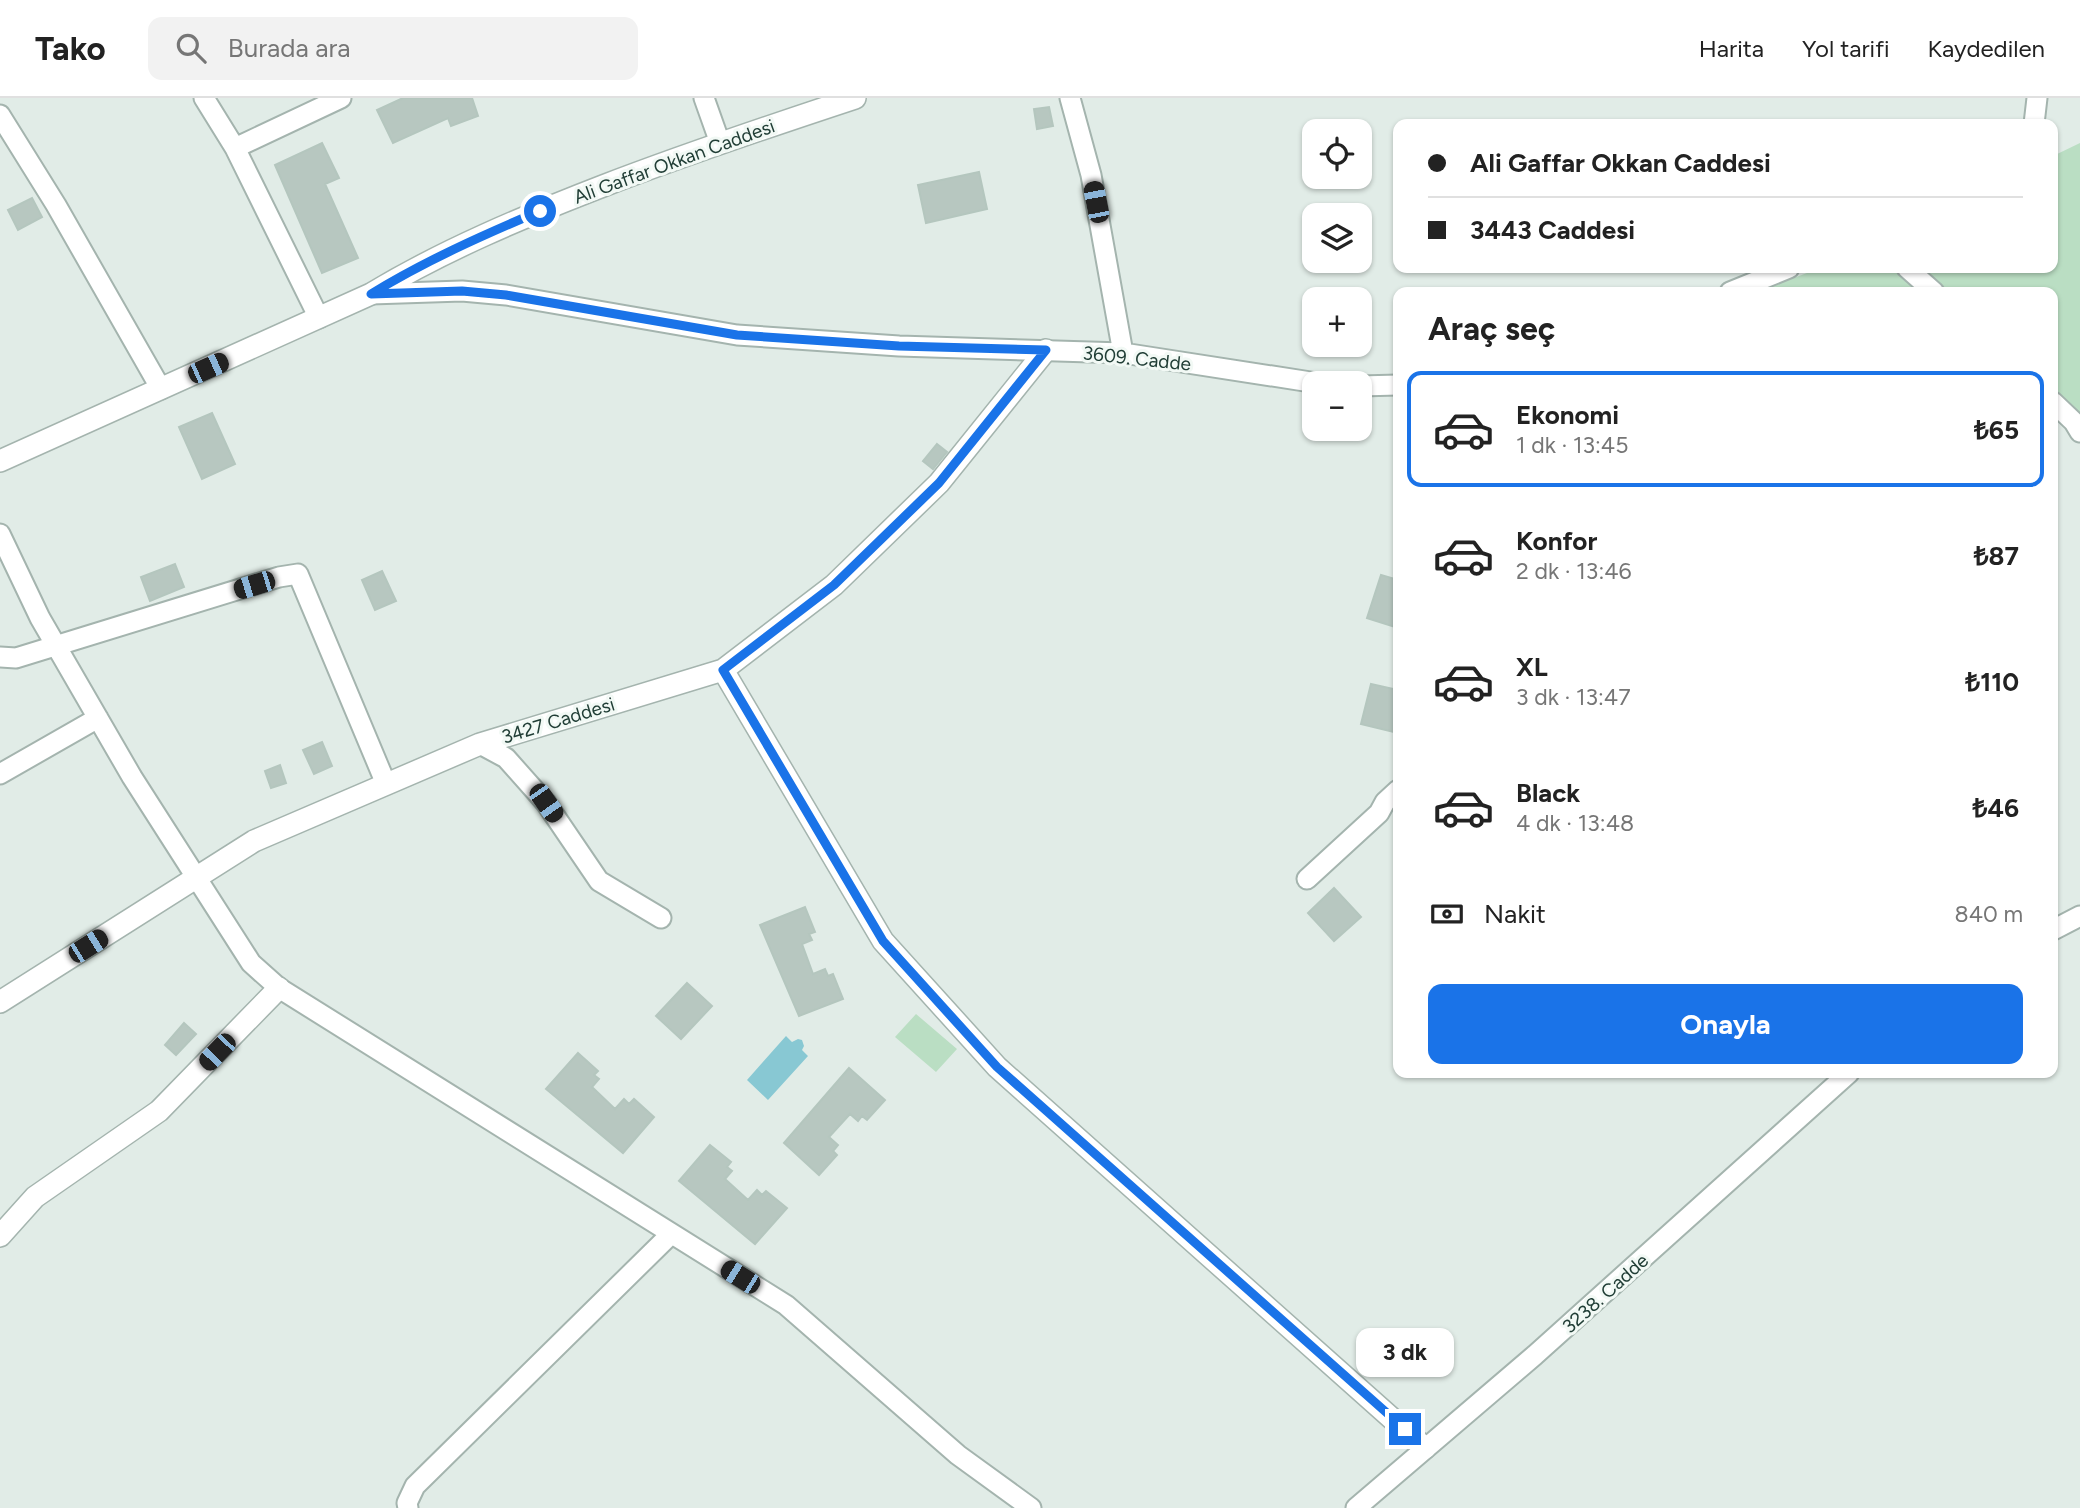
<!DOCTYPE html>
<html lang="tr">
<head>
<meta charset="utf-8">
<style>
	body { margin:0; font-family:Figtree,sans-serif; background:#f2f2f2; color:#222; height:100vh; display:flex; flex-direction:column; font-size:26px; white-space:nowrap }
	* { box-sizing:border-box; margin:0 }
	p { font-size:23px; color:#767676 }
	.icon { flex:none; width:38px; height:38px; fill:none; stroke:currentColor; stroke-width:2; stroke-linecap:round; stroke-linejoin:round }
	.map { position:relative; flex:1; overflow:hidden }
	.drawer { position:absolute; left:1393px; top:189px; width:665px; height:791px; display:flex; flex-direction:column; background:#fff; border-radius:14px; box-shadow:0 2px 5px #0004 }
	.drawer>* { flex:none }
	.guide { position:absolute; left:1393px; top:21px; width:665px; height:154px; border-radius:14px; box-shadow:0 2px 5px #0004; display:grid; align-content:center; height:154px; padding:0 35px; background:#fff }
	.controls { position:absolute; left:1302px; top:21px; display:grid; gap:14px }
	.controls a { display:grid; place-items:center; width:70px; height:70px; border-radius:14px; background:#fff; box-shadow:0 2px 5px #0004; font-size:35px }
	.end { position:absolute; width:32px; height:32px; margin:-16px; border:9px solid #1a73e8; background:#fff; box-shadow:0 0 0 4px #fff }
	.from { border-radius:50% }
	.bubble { position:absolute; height:49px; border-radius:14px; background:#fff; box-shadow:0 2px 5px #0004; font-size:23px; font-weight:700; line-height:49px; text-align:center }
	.car { position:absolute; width:21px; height:42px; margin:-21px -10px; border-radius:9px; box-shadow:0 0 5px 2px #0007; background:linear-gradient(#222 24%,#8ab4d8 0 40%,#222 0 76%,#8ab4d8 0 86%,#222 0) }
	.guide b { display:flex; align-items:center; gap:24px; height:66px; font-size:26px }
	.guide b+b { border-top:2px solid #e0e0e0 }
	.guide i { width:18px; height:18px; background:#222 }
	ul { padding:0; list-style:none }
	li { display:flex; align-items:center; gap:21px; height:116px; margin:0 14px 10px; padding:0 21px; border:4px solid transparent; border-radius:14px }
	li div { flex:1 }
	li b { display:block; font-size:26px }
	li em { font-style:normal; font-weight:700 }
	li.current { border-color:#1a73e8 }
	li>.icon { width:63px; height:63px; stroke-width:1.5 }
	h2 { padding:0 35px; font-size:32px; line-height:84px }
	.pay { display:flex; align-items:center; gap:18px; height:77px; padding:0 35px; font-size:26px }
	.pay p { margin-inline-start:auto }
	.primary-button { display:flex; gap:14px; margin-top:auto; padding:14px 35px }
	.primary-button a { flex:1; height:80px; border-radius:14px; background:#1a73e8; color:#fff; font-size:28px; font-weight:700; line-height:80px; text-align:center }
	header { display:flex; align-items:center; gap:42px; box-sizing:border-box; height:98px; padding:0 35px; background:#fff; border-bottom:2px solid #e0e0e0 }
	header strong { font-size:33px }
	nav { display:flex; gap:38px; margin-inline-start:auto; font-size:24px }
	.search { width:490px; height:63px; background:#f2f2f2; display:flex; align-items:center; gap:18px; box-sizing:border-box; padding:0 24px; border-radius:14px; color:#767676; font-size:26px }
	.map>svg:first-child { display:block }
</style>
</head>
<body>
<header>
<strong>Tako</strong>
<div class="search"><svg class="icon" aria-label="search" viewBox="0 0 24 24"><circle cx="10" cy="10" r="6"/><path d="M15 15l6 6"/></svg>Burada ara</div>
<nav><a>Harita</a><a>Yol tarifi</a><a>Kaydedilen</a></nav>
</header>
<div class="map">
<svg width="2080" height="1410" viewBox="0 0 2080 1410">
	<rect width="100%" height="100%" fill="#e1ece7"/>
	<path fill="#badec3" d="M2080,45V319L2053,293V194H1946L1920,170H2053V58Z
		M1820,170H1898L1923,194H1757Z
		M916,916L957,951L936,974L895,939Z"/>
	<path fill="#88c8d3" d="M786,938L792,944L798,941L802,942L804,948L802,952L808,958L768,1002L747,982Z"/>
	<path fill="#b7c7c0" stroke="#b4c6be" stroke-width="2" d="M403,0H472L478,18L451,28L448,20L393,45L377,12Z
		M1049,9L1053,28L1037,31L1034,11Z
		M322,45L339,80L325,86L358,160L322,175L275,67Z
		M979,74L987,111L926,125L918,87Z
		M32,100L42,119L18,132L8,112Z
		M212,315L235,366L202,381L179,329Z
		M937,346L947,354L933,371L923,363Z
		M175,466L184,489L150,503L141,479Z
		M382,473L396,503L375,512L362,482Z
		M1381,477L1398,482V530L1367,520Z
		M1371,586L1398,592V635L1361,626Z
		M322,644L332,668L314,676L303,652Z
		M280,667L286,685L271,690L265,673Z
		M1334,790L1361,819L1334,843L1308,815Z
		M805,809L815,834L809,836L812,842L802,846L813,876L825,871L828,878L833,876L843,901L799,918L760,827Z
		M687,885L712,908L681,941L656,918Z
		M184,925L196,936L176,957L165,947Z
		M578,955L598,973L594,977L599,981L592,989L615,1011L624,1001L629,1006L634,1001L654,1019L623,1055L546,991Z
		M849,970L885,1002L867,1022L862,1018L858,1023L850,1016L829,1039L838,1047L833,1053L837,1057L819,1077L784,1045Z
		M710,1047L731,1064L727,1069L732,1073L725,1081L748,1102L757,1092L762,1097L766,1093L787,1110L755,1146L679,1083Z"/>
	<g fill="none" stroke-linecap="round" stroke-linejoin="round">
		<g stroke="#a4b4ae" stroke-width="23">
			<path id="minor" d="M204,0L235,50L319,220
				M704,0L720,45
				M1070,0L1091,77L1123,255
				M0,17L56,107L161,291
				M2034,26L2037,0
				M235,50L341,0
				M1907,170L1934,194
				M1730,194L1789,170
				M371,196L462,193L506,197L737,237L899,248L1123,255L1317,285
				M1360,288L1398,287
				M2053,304L2074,324L2080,334
				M0,436L40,520L132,679L251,865L279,890L786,1207L958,1357L1031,1410
				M0,559L16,560L279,479L298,476L386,686
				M480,646L506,660L546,705L599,783L661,820
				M0,676L98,620
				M1307,781L1379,715L1385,704L1398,692
				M2053,832L2080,818
				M408,1410L407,1405L415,1388L671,1136
				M1356,1410L1535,1257L1849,975"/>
		</g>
		<g stroke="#a4b4ae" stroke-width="24">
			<path id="tertiary" d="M0,363L371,196C444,152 523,119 603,88C686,56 770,28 855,0
				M723,572L883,843L997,969L1425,1350
				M0,904L254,743L480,646L723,572L834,487L939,385L1046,252
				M0,1138L35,1099L159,1013L279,890"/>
		</g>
		<use href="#minor" stroke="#fff" stroke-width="19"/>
		<use href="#tertiary" stroke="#fff" stroke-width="21"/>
	</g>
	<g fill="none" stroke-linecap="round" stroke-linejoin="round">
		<path stroke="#1a73e8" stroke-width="9" d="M540,113C481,138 425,163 371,196L462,193L506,197L737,237L899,248L1046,252L939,385L834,487L723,572L883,843L997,969L1405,1331"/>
	</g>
	<g text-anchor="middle" stroke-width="6" stroke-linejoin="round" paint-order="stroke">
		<g font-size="19" fill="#213e36" stroke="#f2f9f5">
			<text transform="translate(674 63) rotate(-20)" y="7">Ali Gaffar Okkan Caddesi</text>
			<text transform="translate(1137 260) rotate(6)" y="7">3609. Cadde</text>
			<text transform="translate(558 622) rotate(-17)" y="7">3427 Caddesi</text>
			<text transform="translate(1605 1195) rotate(-42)" y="7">3238. Cadde</text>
		</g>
	</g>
</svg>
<div class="controls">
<a><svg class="icon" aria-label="locate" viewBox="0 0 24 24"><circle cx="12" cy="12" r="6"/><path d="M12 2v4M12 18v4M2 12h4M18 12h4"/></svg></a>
<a><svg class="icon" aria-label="layers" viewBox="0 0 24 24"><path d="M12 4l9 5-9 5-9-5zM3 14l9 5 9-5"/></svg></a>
<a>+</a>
<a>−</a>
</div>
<i class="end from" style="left:540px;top:113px"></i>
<i class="end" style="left:1405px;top:1331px"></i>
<div class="bubble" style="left:1356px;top:1230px;width:98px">3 dk</div>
<i class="car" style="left:1096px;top:104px;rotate:349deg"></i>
<i class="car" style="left:208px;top:270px;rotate:66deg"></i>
<i class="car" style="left:254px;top:487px;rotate:253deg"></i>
<i class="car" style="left:546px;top:705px;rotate:145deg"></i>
<i class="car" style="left:88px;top:848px;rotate:58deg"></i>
<i class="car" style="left:217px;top:954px;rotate:224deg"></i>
<i class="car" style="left:740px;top:1179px;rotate:302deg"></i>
<div class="guide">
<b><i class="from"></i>Ali Gaffar Okkan Caddesi</b>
<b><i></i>3443 Caddesi</b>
</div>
<section class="drawer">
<h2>Araç seç</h2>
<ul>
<li class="current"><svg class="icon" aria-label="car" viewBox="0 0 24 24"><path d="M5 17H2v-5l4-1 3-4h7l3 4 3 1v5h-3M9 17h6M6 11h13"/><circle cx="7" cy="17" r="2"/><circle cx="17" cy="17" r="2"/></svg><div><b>Ekonomi</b><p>1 dk · 13:45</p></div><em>₺65</em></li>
<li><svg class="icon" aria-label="car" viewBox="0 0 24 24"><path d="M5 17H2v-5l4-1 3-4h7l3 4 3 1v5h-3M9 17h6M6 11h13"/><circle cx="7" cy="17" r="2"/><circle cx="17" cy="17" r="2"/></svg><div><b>Konfor</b><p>2 dk · 13:46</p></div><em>₺87</em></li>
<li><svg class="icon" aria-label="car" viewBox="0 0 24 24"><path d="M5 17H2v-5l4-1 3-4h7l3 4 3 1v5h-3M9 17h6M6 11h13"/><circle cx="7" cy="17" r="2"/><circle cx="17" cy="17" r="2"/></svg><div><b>XL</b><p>3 dk · 13:47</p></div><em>₺110</em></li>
<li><svg class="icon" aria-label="car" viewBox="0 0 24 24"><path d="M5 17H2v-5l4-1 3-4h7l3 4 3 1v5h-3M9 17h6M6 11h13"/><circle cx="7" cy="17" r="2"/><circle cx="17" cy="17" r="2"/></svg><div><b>Black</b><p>4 dk · 13:48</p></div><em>₺46</em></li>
</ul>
<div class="pay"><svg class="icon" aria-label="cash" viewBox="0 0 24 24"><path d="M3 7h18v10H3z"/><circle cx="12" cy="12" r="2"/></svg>Nakit<p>840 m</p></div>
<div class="primary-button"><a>Onayla</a></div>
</section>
</div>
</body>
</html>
